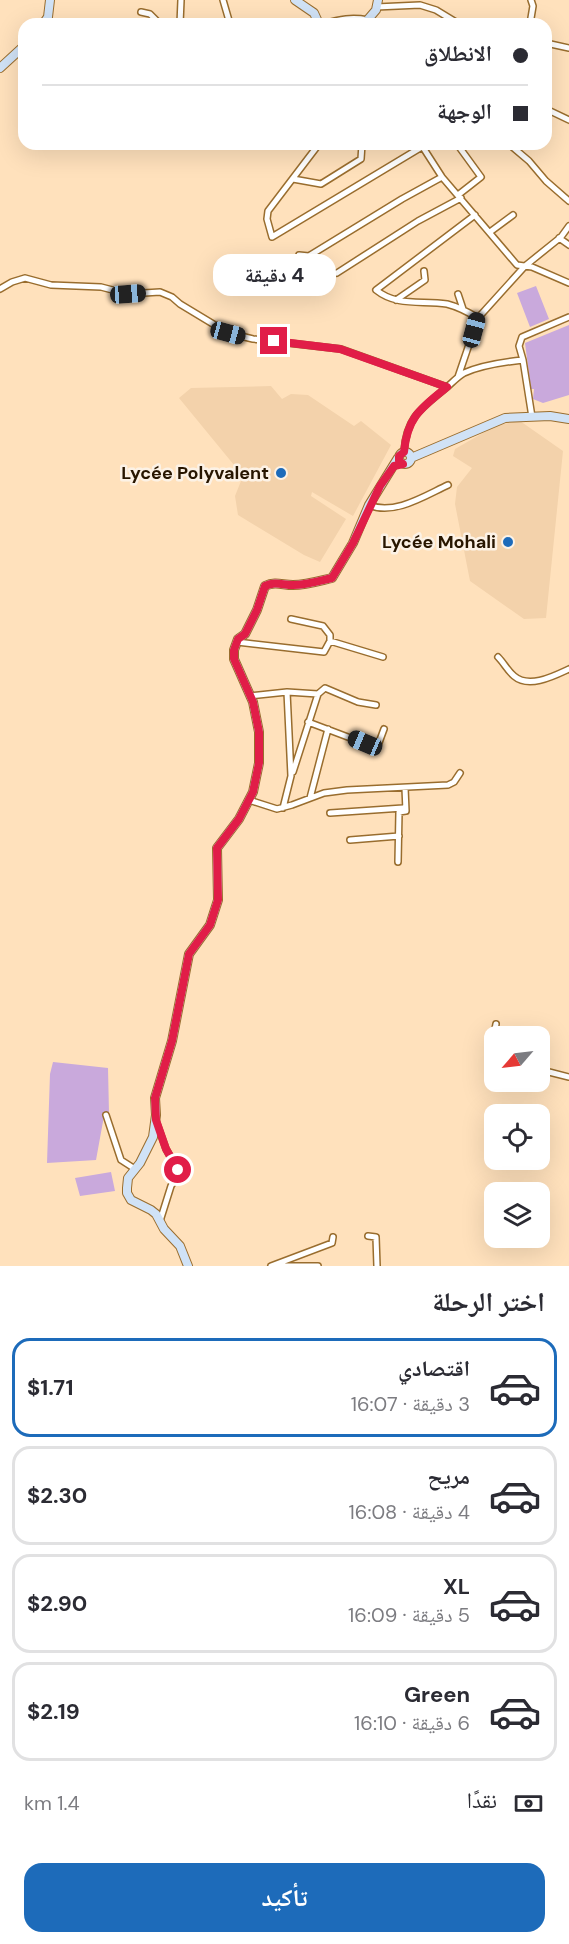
<!DOCTYPE html>
<html lang="ar">
<head>
<meta charset="utf-8">
<style>
	body { margin:0; font-family:"DM Sans","Noto Naskh Arabic",sans-serif; background:#f2f2f3; color:#2b2b33; direction:rtl; height:100vh; display:flex; flex-direction:column; font-size:22px; white-space:nowrap }
	* { box-sizing:border-box; margin:0 }
	p { font-size:20px; color:#7c7c81 }
	.icon { flex:none; width:33px; height:33px; fill:none; stroke:currentColor; stroke-width:2; stroke-linecap:round; stroke-linejoin:round }
	.map { position:relative; height:1266px; overflow:hidden; direction:ltr }
	.panel { display:flex; flex-direction:column; background:#fff; flex:1 }
	.panel>* { flex:none }
	.guide { position:absolute; left:18px; top:18px; width:534px; height:132px; border-radius:18px; box-shadow:0 6px 24px #0002; direction:rtl; display:grid; align-content:center; height:132px; padding:0 24px; background:#fff }
	.needle { width:39px; rotate:242deg }
	.fabs { position:absolute; left:484px; top:1026px; display:grid; gap:12px }
	.fabs a { display:grid; place-items:center; width:66px; height:66px; border-radius:12px; background:#fff; box-shadow:0 6px 24px #0002; font-size:30px }
	.end { position:absolute; width:27px; height:27px; margin:-14px; border:8px solid #e11d48; background:#fff; box-shadow:0 0 0 3px #fff }
	.from { border-radius:50% }
	.bubble { position:absolute; height:42px; border-radius:18px; background:#fff; box-shadow:0 6px 24px #0002; font-size:20px; font-weight:700; line-height:42px; text-align:center; direction:rtl }
	.car { position:absolute; width:18px; height:36px; margin:-18px -9px; border-radius:8px; box-shadow:0 0 4px 2px #0007; background:linear-gradient(#222 24%,#8ab4d8 0 40%,#222 0 76%,#8ab4d8 0 86%,#222 0) }
	.guide b { display:flex; align-items:center; gap:21px; height:57px; font-size:22px }
	.guide b+b { border-top:2px solid #e1e1e2 }
	.guide i { width:15px; height:15px; background:#2b2b33 }
	ul { padding:0; list-style:none }
	li { display:flex; align-items:center; gap:18px; height:99px; margin:0 12px 9px; padding:0 12px; border:3px solid #e1e1e2; border-radius:18px }
	li div { flex:1 }
	li b { display:block; font-size:22px }
	li em { font-style:normal; font-weight:700 }
	li.selected { border-color:#1d6bba }
	li>.icon { width:54px; height:54px; stroke-width:1.5 }
	h2 { padding:0 24px; font-size:27px; line-height:72px }
	.pay { display:flex; align-items:center; gap:15px; height:66px; padding:0 24px; font-size:22px }
	.pay p { margin-inline-start:auto }
	.button { display:flex; gap:12px; margin-top:auto; padding:12px 24px }
	.button a { flex:1; height:69px; border-radius:18px; background:#1d6bba; color:#fff; font-size:24px; font-weight:700; line-height:69px; text-align:center }
	.map>svg:first-child { display:block }
</style>
</head>
<body>
<div class="map">
<svg width="569" height="1266" viewBox="0 0 569 1266">
	<rect width="100%" height="100%" fill="#ffe1bc"/>
	<path fill="#f3d2ab" d="M271,386L282,399L291,394L308,395L354,426L361,421L391,445L353,516L312,492L311,496L346,519L320,562L304,555L238,515L235,496L243,476L179,398L191,388Z
		M520,421L563,451L546,618L524,619L470,581L455,504L457,487L472,468L453,456L455,449L497,425Z"/>
	<path fill="#c9a9dc" d="M536,286L549,319L530,327L517,293Z
		M569,325V395L543,403L533,399L534,389H531L525,343Z
		M53,1062L108,1068L109,1113L104,1116L96,1160L47,1163L50,1074Z
		M111,1172L115,1191L80,1196L75,1178Z"/>
	<g fill="none" stroke-linecap="round" stroke-linejoin="round">
		<g stroke="#996d2e" stroke-width="8">
			<path id="street" d="M223,0L230,24
				M376,7L420,5L436,10L459,24
				M141,12L150,14L160,24
				M180,24L181,0
				M324,24C340,19 352,17 368,20
				M530,24L533,6L531,0
				M546,43L569,48
				M546,109L569,120
				M319,144L268,211L267,219L272,237L425,145
				M457,144L481,177L458,195
				M509,144L529,161L546,181L569,201
				M425,145L424,149L442,177L517,265L532,267L569,283
				M293,179L321,184L361,159L362,144
				M475,215L376,290C397,307 422,300 447,304C459,307 468,312 478,318
				M490,232L513,215
				M559,238L569,245
				M299,255L309,256L402,199L442,177
				M337,273L418,221L461,198
				M0,289L12,282L25,278L51,285L101,287L128,294L160,292L172,297L180,304L228,333L253,339L341,349L447,387
				M458,294L463,309
				M396,300L425,280L424,271
				M523,360L532,417
				M458,377L478,318L525,266L561,237L569,226
				M404,451C407,416 421,409 446,388C452,383 457,377 464,373C482,365 504,362 523,360L519,346L522,337L569,317
				M369,505C394,516 426,495 448,485
				M291,619L323,626L330,635V641
				M237,642L324,652L330,641L383,657
				M498,657C504,663 507,670 514,676C529,689 554,676 569,669
				M250,696L287,692L318,694L325,688L358,702L376,705
				M308,722L377,748L384,729
				M293,772L318,694
				M310,798L328,729
				M249,800L277,809L292,805L324,793L347,790L448,785L454,782L460,773
				M283,808L291,776L287,692
				M330,813L403,808
				M350,840L399,836
				M398,862L399,812L406,811L405,788
				M495,1055L492,1054L491,1050L496,1024
				M540,1067L549,1072L569,1077
				M106,1115L121,1160L135,1169
				M156,1121L166,1149L178,1170V1175L171,1186L160,1221
				M368,1236L376,1237L377,1266
				M271,1266L332,1243L333,1237
				M279,1266H318"/>
		</g>
		<g stroke="#996d2e" stroke-width="10">
			<path id="secondary" d="M295,0L314,13L319,24
				M43,24L48,17L50,0
				M364,24L376,10L378,0
				M0,68L24,46
				M399 458a6 6 0 1 1 12 0a6 6 0 1 1-12 0Z
				M411,458L505,418L550,416L569,419
				M188,1266L180,1246L164,1229L156,1214L151,1210L131,1200L127,1193V1188L128,1178L140,1163L153,1137L156,1115L155,1098L172,1041L189,954L210,925L218,900L217,848L239,819L253,792L259,763V732L253,702L234,659V650L238,639L245,634L257,610L265,586C276,581 282,585 293,585C306,585 319,581 332,578L353,543L369,505L398,458"/>
		</g>
		<use href="#street" stroke="#fff" stroke-width="5"/>
		<use href="#secondary" stroke="#d0e2f6" stroke-width="8"/>
	</g>
	<g fill="none" stroke-linecap="round" stroke-linejoin="round">
		<path stroke="#e11d48" stroke-width="8" d="M178,1170L166,1149L156,1120L155,1098L172,1041L189,954L210,925L218,900L217,848L239,819L253,792L259,763V732L253,702L234,659V650L238,639L245,634L257,610L265,586C276,581 282,585 293,585C306,585 319,581 332,578L353,543L380,486L394,466L403,464L399,461V456L404,452C407,417 422,407 447,387L340,349L274,341"/>
	</g>
	<g fill="#1d6bba" stroke="#fcf2e6" stroke-width="2">
		<circle cx="281" cy="473" r="6"/>
		<circle cx="508" cy="542" r="6"/>
	</g>
	<g text-anchor="middle" stroke-width="5" stroke-linejoin="round" paint-order="stroke">
		<g font-size="18" font-weight="bold" fill="#281600" stroke="#fcf2e6" text-anchor="end">
			<text x="269" y="479">Lycée Polyvalent</text>
			<text x="496" y="548">Lycée Mohali</text>
		</g>
	</g>
</svg>
<div class="fabs">
<a><svg class="needle" viewBox="-14 -14 28 28"><path d="M0-13l5 13h-10z" fill="#e53935"/><path d="M0 13l5-13h-10z" fill="#7c7c81"/></svg></a>
<a><svg class="icon" aria-label="locate" viewBox="0 0 24 24"><circle cx="12" cy="12" r="6"/><path d="M12 2v4M12 18v4M2 12h4M18 12h4"/></svg></a>
<a><svg class="icon" aria-label="layers" viewBox="0 0 24 24"><path d="M12 4l9 5-9 5-9-5zM3 14l9 5 9-5"/></svg></a>
</div>
<i class="end from" style="left:178px;top:1170px"></i>
<i class="end" style="left:274px;top:341px"></i>
<div class="bubble" style="left:213px;top:254px;width:123px">4 دقيقة</div>
<i class="car" style="left:128px;top:294px;rotate:86deg"></i>
<i class="car" style="left:474px;top:330px;rotate:15deg"></i>
<i class="car" style="left:228px;top:333px;rotate:105deg"></i>
<i class="car" style="left:365px;top:743px;rotate:293deg"></i>
<div class="guide">
<b><i class="from"></i>الانطلاق</b>
<b><i></i>الوجهة</b>
</div>
</div>
<section class="panel">
<h2>اختر الرحلة</h2>
<ul>
<li class="selected"><svg class="icon" aria-label="car" viewBox="0 0 24 24"><path d="M5 17H2v-5l4-1 3-4h7l3 4 3 1v5h-3M9 17h6M6 11h13"/><circle cx="7" cy="17" r="2"/><circle cx="17" cy="17" r="2"/></svg><div><b>اقتصادي</b><p>3 دقيقة · 16:07</p></div><em>$1.71</em></li>
<li><svg class="icon" aria-label="car" viewBox="0 0 24 24"><path d="M5 17H2v-5l4-1 3-4h7l3 4 3 1v5h-3M9 17h6M6 11h13"/><circle cx="7" cy="17" r="2"/><circle cx="17" cy="17" r="2"/></svg><div><b>مريح</b><p>4 دقيقة · 16:08</p></div><em>$2.30</em></li>
<li><svg class="icon" aria-label="car" viewBox="0 0 24 24"><path d="M5 17H2v-5l4-1 3-4h7l3 4 3 1v5h-3M9 17h6M6 11h13"/><circle cx="7" cy="17" r="2"/><circle cx="17" cy="17" r="2"/></svg><div><b>XL</b><p>5 دقيقة · 16:09</p></div><em>$2.90</em></li>
<li><svg class="icon" aria-label="car" viewBox="0 0 24 24"><path d="M5 17H2v-5l4-1 3-4h7l3 4 3 1v5h-3M9 17h6M6 11h13"/><circle cx="7" cy="17" r="2"/><circle cx="17" cy="17" r="2"/></svg><div><b>Green</b><p>6 دقيقة · 16:10</p></div><em>$2.19</em></li>
</ul>
<div class="pay"><svg class="icon" aria-label="cash" viewBox="0 0 24 24"><path d="M3 7h18v10H3z"/><circle cx="12" cy="12" r="2"/></svg>نقدًا<p>1.4 km</p></div>
<div class="button"><a>تأكيد</a></div>
</section>
</body>
</html>
